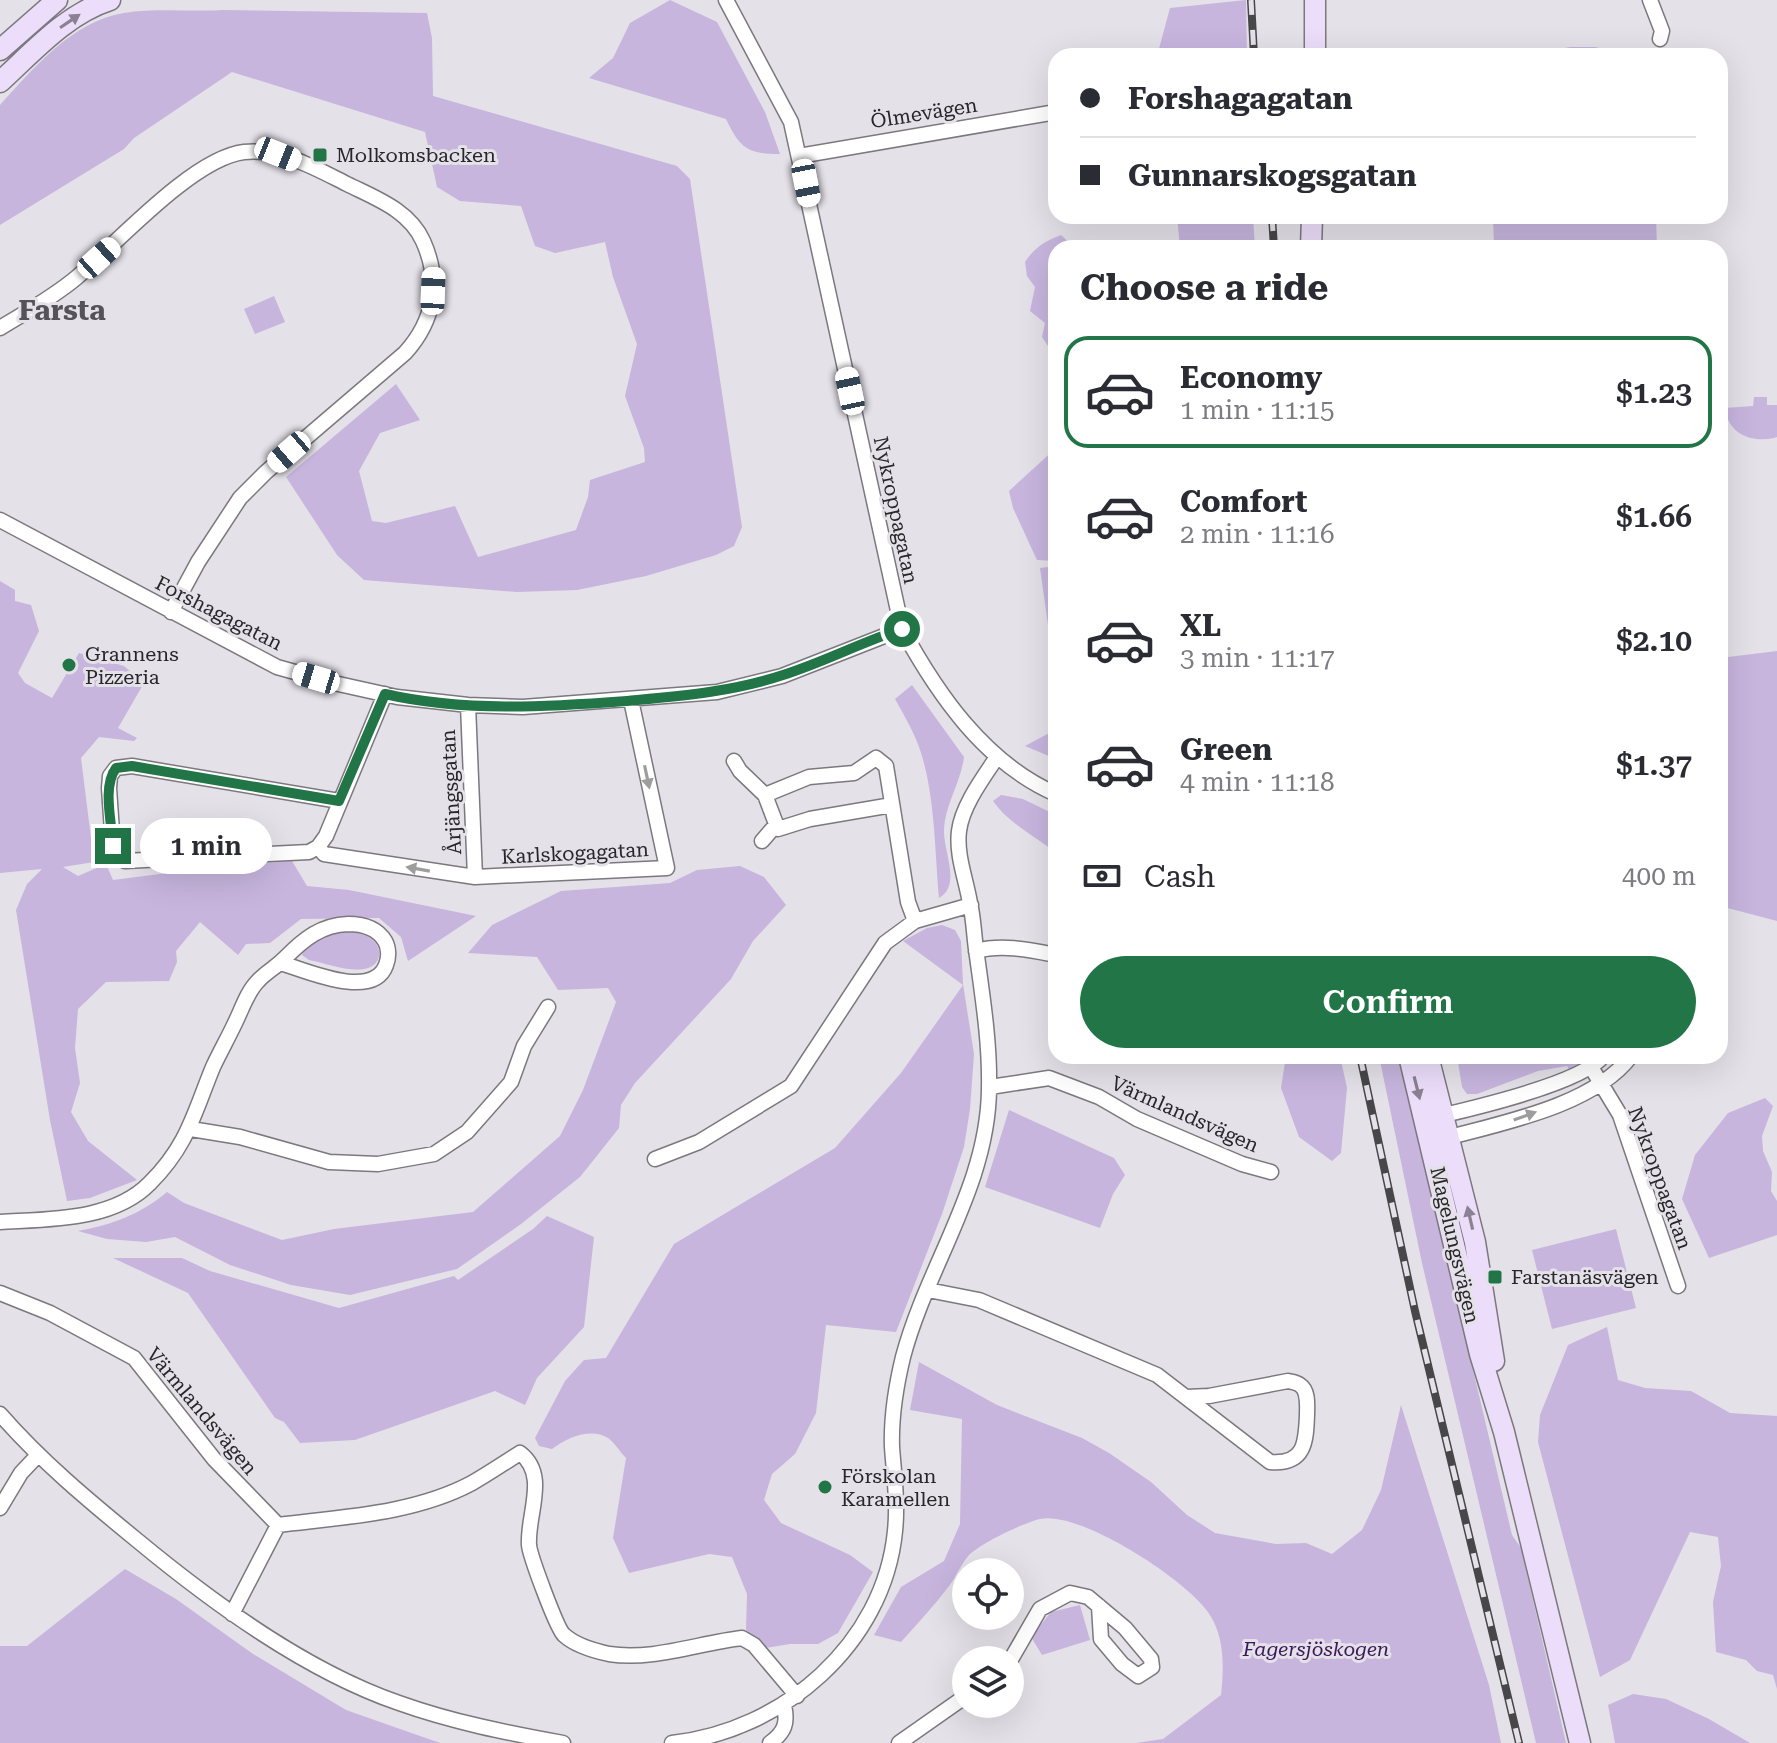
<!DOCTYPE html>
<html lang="en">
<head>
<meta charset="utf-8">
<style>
	body { margin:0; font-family:"Roboto Serif",serif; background:#f2f2f3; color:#2b2b33; height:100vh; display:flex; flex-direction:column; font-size:30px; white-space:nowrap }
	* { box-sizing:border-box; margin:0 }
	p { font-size:26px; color:#7c7c81 }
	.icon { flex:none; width:44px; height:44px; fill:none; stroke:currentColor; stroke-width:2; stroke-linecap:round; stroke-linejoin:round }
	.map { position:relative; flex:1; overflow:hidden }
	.drawer { position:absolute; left:1048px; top:240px; width:680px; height:824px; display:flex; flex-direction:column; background:#fff; border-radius:24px; box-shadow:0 8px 32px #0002 }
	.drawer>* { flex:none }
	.top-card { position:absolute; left:1048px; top:48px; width:680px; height:176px; border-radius:24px; box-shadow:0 8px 32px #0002; display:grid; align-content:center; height:176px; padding:0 32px; background:#fff }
	.fabs { position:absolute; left:952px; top:1558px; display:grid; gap:16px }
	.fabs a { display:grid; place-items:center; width:72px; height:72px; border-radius:50%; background:#fff; box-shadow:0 8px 32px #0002; font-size:40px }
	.end { position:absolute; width:36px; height:36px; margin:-18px; border:10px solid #217547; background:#fff; box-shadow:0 0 0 4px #fff }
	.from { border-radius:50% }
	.bubble { position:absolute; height:56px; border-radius:28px; background:#fff; box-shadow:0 8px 32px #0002; font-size:26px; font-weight:600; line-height:56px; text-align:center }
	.car { position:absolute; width:24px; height:48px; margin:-24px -12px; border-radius:10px; box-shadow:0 0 6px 2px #0007; background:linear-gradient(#fff 24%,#345 0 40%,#fff 0 76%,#345 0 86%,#fff 0) }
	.top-card b { display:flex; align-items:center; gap:28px; height:76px; font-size:30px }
	.top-card b+b { border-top:2px solid #e1e1e2 }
	.top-card i { width:20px; height:20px; background:#2b2b33 }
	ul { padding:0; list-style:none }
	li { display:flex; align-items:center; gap:24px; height:112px; margin:0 16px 12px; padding:0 16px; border:4px solid transparent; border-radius:24px }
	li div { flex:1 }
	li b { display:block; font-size:30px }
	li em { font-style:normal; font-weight:600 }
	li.current { border-color:#217547 }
	li>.icon { width:72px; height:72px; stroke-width:1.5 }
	h2 { padding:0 32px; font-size:36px; line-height:96px }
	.pay { display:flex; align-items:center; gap:20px; height:88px; padding:0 32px; font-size:30px }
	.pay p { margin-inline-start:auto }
	.action { display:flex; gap:16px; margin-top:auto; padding:16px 32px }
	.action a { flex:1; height:92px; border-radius:48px; background:#217547; color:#fff; font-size:32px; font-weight:600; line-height:92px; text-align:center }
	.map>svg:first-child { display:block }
</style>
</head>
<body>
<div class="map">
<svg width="1777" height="1743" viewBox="0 0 1777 1743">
	<rect width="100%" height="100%" fill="#e4e1e8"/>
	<path fill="#c7b5de" d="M670,0L717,22L765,112L780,154C747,154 740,148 726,119L589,78L613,58L630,23Z
		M1246,0L1247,56H1157L1170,8Z
		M224,10L427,13L432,38L433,96L677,166L690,179L742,527L734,546L716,555L646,576L577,590L517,592L364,580L337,555L286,477L396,384L420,420L380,433L359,471L372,521L386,523L455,506L478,557L576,530L588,497L590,480L645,462L644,448L625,396L637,344L613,277L605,242L555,253L535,246L521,206L460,201L437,187L425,132L232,72L134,138L124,149L0,225V105C33,69 72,21 124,13C156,8 192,12 224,10Z
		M1570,47H1595L1635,56H1526Z
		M1177,216H1253L1255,248H1180Z
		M1493,216H1656L1657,248H1494Z
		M1061,235L1075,248H1056V344L1048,346L1042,337L1045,323L1030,311L1035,287L1027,276L1025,262C1034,248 1045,241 1061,235Z
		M274,296L285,322L255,334L244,309Z
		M1754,397H1767V405H1777V437L1774,438C1751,443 1728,434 1725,408L1753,406Z
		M1056,448V561L1037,560L1013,508L1009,491Z
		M1056,566V624L1048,625L1040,568Z
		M0,581L15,590V601L31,605L39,631L18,673L25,683L52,698L79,653L124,666L144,683L118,728L137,738L134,741L99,737L81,758L94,862L63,867L78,876L106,864L113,880L199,869L292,861L307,886L349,890L476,916L408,961L401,937L379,918L301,919L270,943L246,944L238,955L200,922L176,951L177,962L169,981L106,982L78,1009L75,1048L80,1083L71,1112L88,1141L137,1180L90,1198L67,1201L50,1120L16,910L27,884L42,869L0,873Z
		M1777,651V921L1720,906V658Z
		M912,685L964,757C961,782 945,805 944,829C943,852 962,885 939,898C935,852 935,800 922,756C916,735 905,717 895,699Z
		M1055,730L1056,759L1025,746Z
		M1001,795L1023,799L1056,815V853C1035,836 1009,824 993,801Z
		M740,866L764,877L786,905L753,941L731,979L635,1083L621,1105L619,1128L580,1177L521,1224L457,1269L350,1295L291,1285L230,1265L175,1237L146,1242L107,1239L78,1231C112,1225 141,1214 167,1192L184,1203L282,1240L334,1229L473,1212L560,1136L583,1090L616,1002L608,988L558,990L537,957L468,953L492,925L561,891L670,883L697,870Z
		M942,925L955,930L961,941L963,984L974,1054L970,1109L964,1147L942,1214L896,1332L826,1325L816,1413L795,1454L772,1474L764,1500L781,1523L850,1555L873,1572L838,1633L818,1644H790L765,1648L746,1630L747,1594L732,1557L709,1554L629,1573L613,1538L626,1458C620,1452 614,1442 608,1438C591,1427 566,1438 552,1449L539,1446L535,1438L565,1381L584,1360L606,1358L674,1244L835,1148L901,1073L963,985L903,941L927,928Z
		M346,931C354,932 363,933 370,938C384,947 382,966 364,969C348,972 325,963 309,960L302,955C309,938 329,933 346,931Z
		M1286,1056H1340L1347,1088L1341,1153L1332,1161L1299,1137L1281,1088Z
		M1379,1056H1399L1512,1535L1521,1548L1566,1743H1536L1422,1263Z
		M1457,1056H1590L1570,1071L1567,1066L1538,1071L1477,1094H1467L1462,1087Z
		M1765,1098L1773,1106L1762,1136L1763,1151L1772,1172L1771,1191L1777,1201V1235L1709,1258L1682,1199L1695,1155L1728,1113Z
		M1009,1110L1114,1158L1125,1175L1113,1194L1100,1228L985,1187Z
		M547,1216L594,1237L584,1327L537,1378L525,1405L495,1391L355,1440L300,1443L284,1422L275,1418L188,1293L113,1258H182L210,1271L339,1308L454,1276L458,1280L533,1229Z
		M1616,1229L1636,1308L1552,1329L1532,1250Z
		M1607,1327L1618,1380L1645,1388L1691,1391L1730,1413L1777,1416V1689L1773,1675L1757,1671L1746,1660L1716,1652L1713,1602L1721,1566L1718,1537L1690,1532L1630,1660L1600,1677L1538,1442L1540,1415L1568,1345Z
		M919,1362L997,1405L1082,1438L1109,1453L1151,1482L1187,1515L1215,1533L1276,1544L1306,1543L1332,1554L1362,1530L1381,1490L1401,1405L1489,1685L1501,1743H1136L1163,1739L1221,1695C1224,1667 1225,1636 1208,1612C1185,1579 1081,1511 1040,1519C1023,1523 981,1543 969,1555C961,1564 956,1577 949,1586C934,1606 917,1624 901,1642L874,1635L901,1587L944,1561L960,1524L962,1419L910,1410Z
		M125,1569L176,1599L253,1654L346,1710L440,1743H0V1646H27Z
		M1080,1605L1090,1640L1042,1655L1031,1637L1051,1612Z
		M1633,1694L1666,1699L1709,1719L1750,1743H1615L1608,1705Z"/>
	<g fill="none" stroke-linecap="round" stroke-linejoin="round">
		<g stroke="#7b787e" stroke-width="17">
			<path id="street" d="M726,0L791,122L902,629C938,695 985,763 1056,794
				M1650,0L1662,31L1660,39
				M799,156L1056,112
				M0,328C26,312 52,298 76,278C116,244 193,158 244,152C281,148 315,168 347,184C375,198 409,210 423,241C441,281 435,320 405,353L266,472L240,498L198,562L171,612
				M0,520L277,667L334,683L397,697L468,705L523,707L717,692L782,676L902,629
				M468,705L475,877
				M734,761L740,771L765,795
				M339,801L132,766L116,768L110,776L109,788L113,846L125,861L309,852L318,847L326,836L385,694
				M892,805L810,819L778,829L765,795L809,777L854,773L876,758L886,766L908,902L915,921
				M762,841L775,826
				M318,847L324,854L475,877L667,868L631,700
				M976,951C1002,944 1030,950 1056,955
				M1591,1067L1620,1115L1678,1286
				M990,1087L1049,1078L1099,1097L1137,1119L1242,1164L1271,1172
				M1444,1115C1478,1107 1584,1082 1603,1056
				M191,1129L240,1137L329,1162L378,1164L434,1154L467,1132L511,1082L524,1046L548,1007
				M1450,1137C1507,1122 1595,1104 1631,1056
				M655,1159L699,1142L791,1086L885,943L915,921L971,905
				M0,1222C49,1219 113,1221 150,1183C188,1145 194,1113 213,1067C220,1052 228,1038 235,1023C242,1009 247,992 258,981C266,972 278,966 286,957C304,939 321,925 348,924C363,924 377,928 385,941C389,948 389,958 386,965C373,1001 305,970 281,963
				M928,1290L979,1300L1157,1375L1270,1462C1305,1465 1306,1442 1307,1415C1307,1406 1309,1391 1300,1385C1296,1382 1292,1382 1288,1381L1209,1396L1186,1397
				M0,1293L50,1313L134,1358L214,1459L278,1525
				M0,1414C41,1461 89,1501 138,1541C213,1603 306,1671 399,1703C452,1722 508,1733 563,1743
				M0,1508L21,1473L38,1455
				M232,1614L278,1525C342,1517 414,1514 472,1483C488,1474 504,1463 520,1453C549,1475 527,1514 529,1545C530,1556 557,1629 564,1635C575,1645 595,1651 609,1654C652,1661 699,1643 742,1638L754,1645L797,1696
				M1010,1661L1040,1609L1070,1593L1088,1597L1125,1628L1151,1659L1152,1667L1138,1676L1122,1664L1101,1639L1099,1606
				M672,1743C783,1731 884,1644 895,1531C898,1502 894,1475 892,1447C891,1417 896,1386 903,1357C927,1266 988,1186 989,1089C990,1044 983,1000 977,956C974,939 974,920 970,903C966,879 956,855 959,831C962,806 983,778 997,757
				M770,1743C785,1732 788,1723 784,1705
				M899,1743L966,1696"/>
		</g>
		<g stroke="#7b787e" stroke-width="23">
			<path id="secondary" d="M1315,0V56
				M0,50L57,0
				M0,82C33,52 66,14 110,0
				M1311,248L1312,216
				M1409,1056L1480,1354L1504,1432L1580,1743
				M1428,1056L1475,1242L1494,1361"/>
		</g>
		<use href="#street" stroke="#fff" stroke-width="14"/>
		<use href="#secondary" stroke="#ecdefb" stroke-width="20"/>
		<g stroke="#474649" stroke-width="8">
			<path id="rail" d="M1251,0L1254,56
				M1272,216L1274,248
				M1360,1056L1415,1311L1519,1743"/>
		</g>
		<use href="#rail" stroke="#e4e1e8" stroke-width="5" stroke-dasharray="15" stroke-linecap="butt"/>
	</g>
	<defs><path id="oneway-solid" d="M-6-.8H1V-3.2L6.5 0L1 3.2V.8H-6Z" transform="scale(2)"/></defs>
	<g fill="#8a8292">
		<use href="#oneway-solid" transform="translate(70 21) rotate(-34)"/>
		<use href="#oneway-solid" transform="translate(1417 1088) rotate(76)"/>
		<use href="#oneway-solid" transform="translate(1470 1218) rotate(-103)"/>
	</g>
	<g fill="#9e9d9e">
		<use href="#oneway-solid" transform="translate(647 777) rotate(78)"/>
		<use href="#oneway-solid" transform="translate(418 869) rotate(-170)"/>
		<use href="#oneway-solid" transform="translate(1525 1116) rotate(-20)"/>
	</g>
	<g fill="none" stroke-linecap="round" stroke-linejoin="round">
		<path stroke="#217547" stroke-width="10" d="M113,846C112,823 102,787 116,768L132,766L339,801L385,694C464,712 547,707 627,701C680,696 732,692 783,675C824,662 862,642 902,629"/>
	</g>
	<g fill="#217547" stroke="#e4e1e8" stroke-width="3">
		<rect x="312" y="147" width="16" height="16" rx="4"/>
		<circle cx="69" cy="665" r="8"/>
		<rect x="1487" y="1269" width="16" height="16" rx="4"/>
		<circle cx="825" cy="1487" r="8"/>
	</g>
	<g text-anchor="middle" stroke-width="6" stroke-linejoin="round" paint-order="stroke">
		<g font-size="20" fill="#272628" stroke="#e4e1e8">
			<text transform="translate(924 113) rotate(-9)" y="7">Ölmevägen</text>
			<text transform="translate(896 510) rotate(78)" y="7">Nykroppagatan</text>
			<text transform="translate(219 613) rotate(27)" y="7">Forshagagatan</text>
			<text transform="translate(451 792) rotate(-93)" y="7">Årjängsgatan</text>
			<text transform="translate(575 853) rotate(-3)" y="7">Karlskogagatan</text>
			<text transform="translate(1185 1114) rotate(24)" y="7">Värmlandsvägen</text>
			<text transform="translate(1660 1178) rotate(70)" y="7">Nykroppagatan</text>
			<text transform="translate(1455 1245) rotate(77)" y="7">Magelungsvägen</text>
			<text transform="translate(202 1411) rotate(50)" y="7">Värmlandsvägen</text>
		</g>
		<g font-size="20" fill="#272628" stroke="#e4e1e8" text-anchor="start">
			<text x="336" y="162">Molkomsbacken</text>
			<text x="85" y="661">Grannens<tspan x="85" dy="23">Pizzeria</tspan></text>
			<text x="1511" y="1284">Farstanäsvägen</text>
			<text x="841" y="1483">Förskolan<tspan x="841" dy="23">Karamellen</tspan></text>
		</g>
		<g font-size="20" font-style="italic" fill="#3c185c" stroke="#e4e1e8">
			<text x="1316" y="1656">Fagersjöskogen</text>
		</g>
		<g font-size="28" font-weight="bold" fill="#555358" stroke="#e4e1e8">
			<text x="62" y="320">Farsta</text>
		</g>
	</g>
</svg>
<div class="fabs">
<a><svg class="icon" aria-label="locate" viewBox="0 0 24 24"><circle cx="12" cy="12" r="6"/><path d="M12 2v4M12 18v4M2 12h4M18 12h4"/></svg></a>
<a><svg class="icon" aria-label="layers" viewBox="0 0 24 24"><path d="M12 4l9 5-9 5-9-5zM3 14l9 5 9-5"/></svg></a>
</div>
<i class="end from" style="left:902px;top:629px"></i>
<i class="end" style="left:113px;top:846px"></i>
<div class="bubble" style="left:140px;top:818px;width:132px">1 min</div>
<i class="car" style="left:278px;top:154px;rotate:112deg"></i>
<i class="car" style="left:806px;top:183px;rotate:169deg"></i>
<i class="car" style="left:99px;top:258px;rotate:48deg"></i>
<i class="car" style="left:433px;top:291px;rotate:2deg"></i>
<i class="car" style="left:850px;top:391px;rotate:348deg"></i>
<i class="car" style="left:289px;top:452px;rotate:229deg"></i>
<i class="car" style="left:316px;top:678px;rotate:287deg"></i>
<div class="top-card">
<b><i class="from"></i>Forshagagatan</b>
<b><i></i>Gunnarskogsgatan</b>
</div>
<section class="drawer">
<h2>Choose a ride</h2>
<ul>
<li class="current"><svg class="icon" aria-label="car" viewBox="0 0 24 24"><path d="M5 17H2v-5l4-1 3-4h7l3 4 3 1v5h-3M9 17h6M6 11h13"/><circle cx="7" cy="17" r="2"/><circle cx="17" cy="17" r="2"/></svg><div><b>Economy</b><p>1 min · 11:15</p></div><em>$1.23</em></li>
<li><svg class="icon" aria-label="car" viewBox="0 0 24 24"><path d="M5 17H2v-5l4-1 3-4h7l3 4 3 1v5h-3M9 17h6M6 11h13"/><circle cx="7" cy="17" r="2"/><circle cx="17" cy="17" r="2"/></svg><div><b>Comfort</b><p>2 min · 11:16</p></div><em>$1.66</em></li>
<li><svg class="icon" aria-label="car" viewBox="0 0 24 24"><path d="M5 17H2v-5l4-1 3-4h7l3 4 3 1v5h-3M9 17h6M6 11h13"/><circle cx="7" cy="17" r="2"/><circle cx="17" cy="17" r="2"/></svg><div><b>XL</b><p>3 min · 11:17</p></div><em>$2.10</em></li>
<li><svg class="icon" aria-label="car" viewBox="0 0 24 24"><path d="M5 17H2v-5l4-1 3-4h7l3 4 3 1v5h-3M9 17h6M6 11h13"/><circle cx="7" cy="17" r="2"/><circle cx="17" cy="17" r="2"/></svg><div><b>Green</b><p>4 min · 11:18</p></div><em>$1.37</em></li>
</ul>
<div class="pay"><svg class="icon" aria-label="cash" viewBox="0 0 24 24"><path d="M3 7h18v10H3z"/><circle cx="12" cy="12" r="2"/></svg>Cash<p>400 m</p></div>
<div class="action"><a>Confirm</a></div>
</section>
</div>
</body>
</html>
